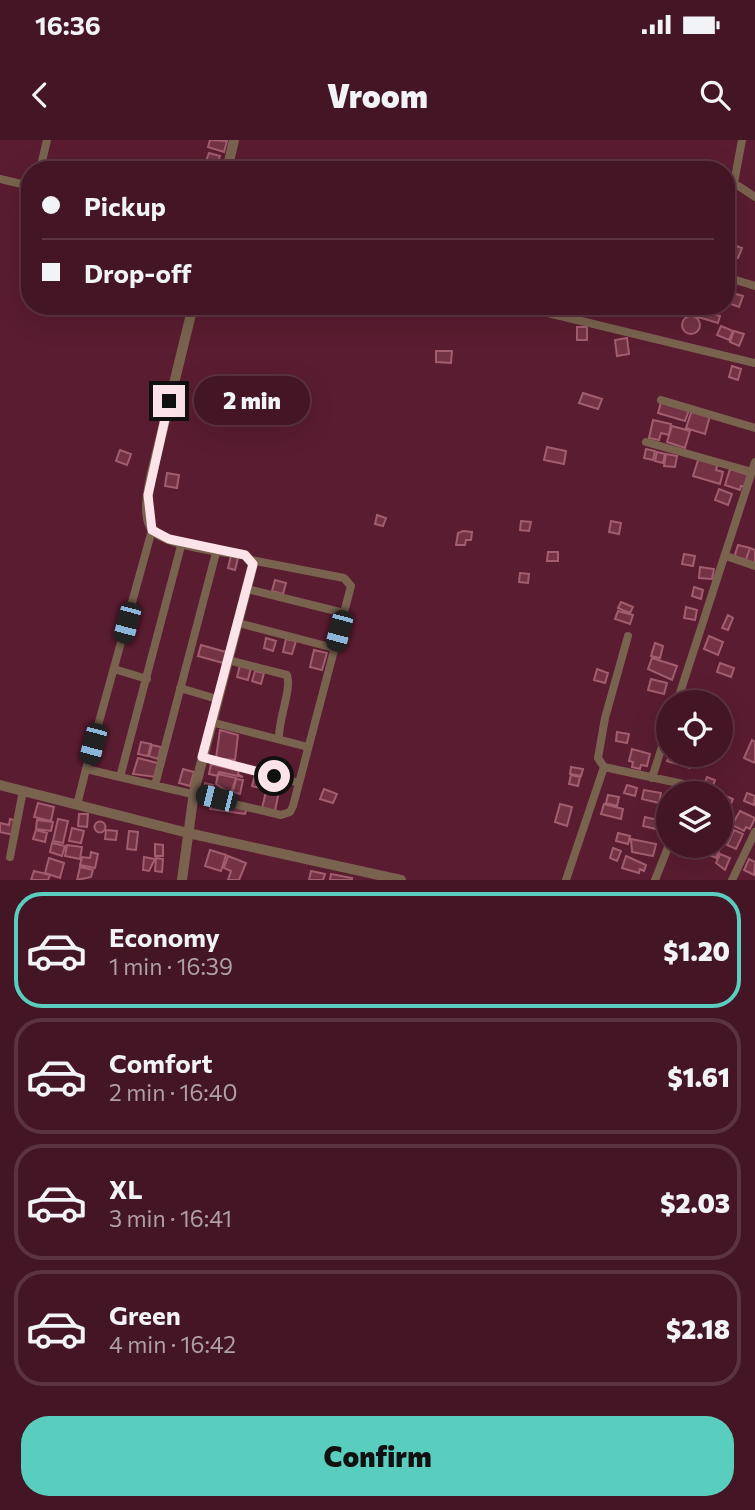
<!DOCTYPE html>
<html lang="en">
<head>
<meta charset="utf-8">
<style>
	body { margin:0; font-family:Commissioner,sans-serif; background:#4b1e2c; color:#f1f3f6; height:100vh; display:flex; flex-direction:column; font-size:26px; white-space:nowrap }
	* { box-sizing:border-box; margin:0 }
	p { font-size:23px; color:#af9fa6 }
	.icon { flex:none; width:38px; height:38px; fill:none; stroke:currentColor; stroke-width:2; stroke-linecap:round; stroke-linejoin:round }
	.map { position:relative; height:740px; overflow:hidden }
	.panel { display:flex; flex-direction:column; background:#441524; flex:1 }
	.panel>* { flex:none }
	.banner { position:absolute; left:21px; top:21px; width:714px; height:154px; border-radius:28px; box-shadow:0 7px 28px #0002,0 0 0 2px #5c3441; display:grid; align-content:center; height:154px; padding:0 21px; background:#441524 }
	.tools { position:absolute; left:656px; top:550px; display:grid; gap:14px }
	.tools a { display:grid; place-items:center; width:77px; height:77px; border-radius:50%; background:#441524; box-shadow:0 7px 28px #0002,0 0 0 2px #5c3441; font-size:35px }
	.end { position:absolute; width:32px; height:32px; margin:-16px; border:9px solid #fce3e9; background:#111; box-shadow:0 0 0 4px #111 }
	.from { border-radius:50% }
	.bubble { position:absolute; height:49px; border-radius:24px; background:#441524; box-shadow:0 7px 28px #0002,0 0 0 2px #5c3441; font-size:23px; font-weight:800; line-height:49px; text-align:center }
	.car { position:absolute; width:21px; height:42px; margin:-21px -10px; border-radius:9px; box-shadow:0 0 5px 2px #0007; background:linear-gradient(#222 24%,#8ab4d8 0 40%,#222 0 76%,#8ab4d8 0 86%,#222 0) }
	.banner b { display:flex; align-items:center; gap:24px; height:66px; font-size:26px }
	.banner b+b { border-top:2px solid #5c3441 }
	.banner i { width:18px; height:18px; background:#f1f3f6 }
	ul { padding:12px 0 0; list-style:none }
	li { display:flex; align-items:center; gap:21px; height:116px; margin:0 14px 10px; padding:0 7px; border:4px solid #5c3441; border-radius:28px }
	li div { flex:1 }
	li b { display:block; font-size:26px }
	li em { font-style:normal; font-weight:800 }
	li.current { border-color:#59cebf }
	li>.icon { width:63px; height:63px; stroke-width:1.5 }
	.primary-button { display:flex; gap:14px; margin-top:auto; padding:14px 21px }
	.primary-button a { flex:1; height:80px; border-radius:28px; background:#59cebf; color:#111; font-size:28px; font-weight:800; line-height:80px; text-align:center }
	.status { display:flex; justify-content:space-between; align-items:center; height:49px; padding:0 35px; background:#441524; direction:ltr }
	.status svg { height:19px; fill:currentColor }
	header { display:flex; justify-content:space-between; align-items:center; height:91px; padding:0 21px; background:#441524; font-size:32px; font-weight:800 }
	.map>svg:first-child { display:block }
</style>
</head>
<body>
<div class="status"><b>16:36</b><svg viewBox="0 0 49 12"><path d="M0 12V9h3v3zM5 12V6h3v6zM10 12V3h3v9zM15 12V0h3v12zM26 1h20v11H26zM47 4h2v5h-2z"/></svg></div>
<header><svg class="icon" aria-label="back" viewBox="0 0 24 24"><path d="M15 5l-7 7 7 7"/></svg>Vroom<svg class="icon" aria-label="search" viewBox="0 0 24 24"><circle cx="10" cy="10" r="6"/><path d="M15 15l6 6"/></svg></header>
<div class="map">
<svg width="755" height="740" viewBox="0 0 755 740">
	<rect width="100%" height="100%" fill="#5a1c30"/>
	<path fill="#733345" stroke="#a25d6f" stroke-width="2" d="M210,0L227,1L224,12L208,7Z
		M209,13L220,16L217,24L206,21Z
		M726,63L735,66L729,81L726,80Z
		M728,103L742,108L738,118L726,114Z
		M732,153L743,156L739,167L728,163Z
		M701,166L716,168L714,174L720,176L718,183L698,177Z
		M682 185a9 9 0 1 1 18 0a9 9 0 1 1-18 0Z
		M721,186L733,191L729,200L717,195Z
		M577,187H587V200H577Z
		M734,191L744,194L739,206L730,202Z
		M627,198L629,214L617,216L615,200Z
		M436,211H452L451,223L436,222Z
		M732,226L741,229L738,240L729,237Z
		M583,253L602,259L598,269L579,263Z
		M661,262L689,270L685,281L658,273Z
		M692,270L710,276L705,294L686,288Z
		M653,280L671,284L669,295L661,293L659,300L649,298Z
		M672,286L690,291L685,308L667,302Z
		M547,307L566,311L564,324L544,320Z
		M646,309L655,311L653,320L644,318Z
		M120,310L131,314L127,325L116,321Z
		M657,312L665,314L663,323L655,321Z
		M666,314L677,316L675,327L664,326Z
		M699,317L718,323L716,330L723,332L720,344L693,336Z
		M730,329L749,335L746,347L741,346L740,350L725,345Z
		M167,333L179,335L177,348L165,346Z
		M719,349L732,354L728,365L715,360Z
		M377,375L386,378L383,386L375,384Z
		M521,381L531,382L529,391L520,390Z
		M611,381L621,383L619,394L609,392Z
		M463,391L472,392L471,400H466L465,405H456L458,393Z
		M738,405L750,408L745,422L734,418Z
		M750,408L755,410V425L745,422Z
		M548,412H558V421H547Z
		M684,414L695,416L693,426L682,424Z
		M231,416L238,418L235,430L228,428Z
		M700,427L714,429L712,439L699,438Z
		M520,433L529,434L528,443L519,442Z
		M275,440L286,443L283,454L272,451Z
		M694,447L703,450L701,459L692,456Z
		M621,462L633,467L630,473L618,468Z
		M686,467L697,470L695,480L684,478Z
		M618,471L633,475L630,484L615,479Z
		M728,475L733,478L728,490L722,488Z
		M709,496L723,502L718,515L704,509Z
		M266,498L276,501L273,511L264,508Z
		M286,499L296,501L292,514L283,512Z
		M655,503L663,506L660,518L651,516Z
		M201,505L226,512L223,523L198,516Z
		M314,510L327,513L322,530L310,527Z
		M652,518L677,526L672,540L648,529Z
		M720,523L734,528L731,537L717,532Z
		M240,525L251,528L248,540L237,537Z
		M597,529L608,533L605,543L594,540Z
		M255,531L264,533L261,544L252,541Z
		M651,539L667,543L664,554L648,550Z
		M220,590L238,595L235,620L216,618Z
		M617,592L629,594L627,603L616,601Z
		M752,600L755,602V623L744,618Z
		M141,602L151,604L148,616L138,614Z
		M152,605L161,607L158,619L149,616Z
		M632,609L650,614L647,626L641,625L640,629L632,627L633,622L629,621Z
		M670,614L693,619L690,628L667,621Z
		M138,618L157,623L159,625L156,637L133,634Z
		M211,624L239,631L238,634L243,637L219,632L218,636L209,634Z
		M571,627L583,629L581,636L570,634Z
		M183,629L194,632L190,646L179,643Z
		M218,634L236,638L230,656L224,654L225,650L216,644Z
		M255,635L268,637L265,649L252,646Z
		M571,635L580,637L578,646L569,644Z
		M707,637L715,640L711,652L702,650Z
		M236,639L243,640L240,654L233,652Z
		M205,643L213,645L210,655L203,653Z
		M627,645L637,648L635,656L624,653Z
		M267,648L279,651L275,671L262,668Z
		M324,649L337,654L333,663L320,659Z
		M644,650L661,653L659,663L642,659Z
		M747,653L755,656L754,665L744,661Z
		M608,655L619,657L617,666L606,663Z
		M723,655L733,659L730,666L721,663Z
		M213,660L247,668L245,674L210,669Z
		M38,663L54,667L51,681L34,677Z
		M560,664L572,667L567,686L555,682Z
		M604,664L623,669L621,679L601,674Z
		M740,671L755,678L750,689L746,687L744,691L732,685Z
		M79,674H88L87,687L78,686Z
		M645,677L658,680L656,689L643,686Z
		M10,679L17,681L14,695L0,692V683L9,685Z
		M58,679L68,681L63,703L53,701Z
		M661,679L668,680V698L658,695Z
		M37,680L53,682L51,691L36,689Z
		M94.5 687a5.5 5.5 0 1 1 11 0a5.5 5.5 0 1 1-11 0Z
		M72,688L84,691L81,703L69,701Z
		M36,690L47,693L45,702L33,699Z
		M106,690L117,691L116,700L105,699Z
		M734,690L743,694L736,709L727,705Z
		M129,691L138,692L136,710L127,709Z
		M618,693L630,696L628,704L616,701Z
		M631,699L656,704L653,716L632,712Z
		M52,703L65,706L62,716L50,712Z
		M155,704L163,705V716H155Z
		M67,705L82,707L80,719L65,716Z
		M693,705L706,706L702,718L690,714Z
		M711,705L720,709L716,718L707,714Z
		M613,708L621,711L617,721L610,718Z
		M210,710L226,715L221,731L205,726Z
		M91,712L98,714L95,728L80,725L82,717L90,718Z
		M720,714L730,718L725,730L716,723Z
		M228,716L246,723L239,740H228L231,731L224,728Z
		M626,716L646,725L644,731L640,729L639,733L622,728Z
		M144,717L155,719L149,731L143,730Z
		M49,718L64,723L60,738L45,733Z
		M156,718L163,719L162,732L155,731Z
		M749,719L755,722L754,735L744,730Z
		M80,727L93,730L91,737L77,740Z
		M34,731L50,735L48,740H31Z
		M311,731L325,734L323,740H309Z
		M331,734L352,738V740H330Z"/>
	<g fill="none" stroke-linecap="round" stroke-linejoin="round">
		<path stroke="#79634f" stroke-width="8" d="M742,0L734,43L755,57
			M40,30L47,0
			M0,39L30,46
			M726,137L755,146
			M519,166L755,223
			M661,260L755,288
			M646,302L752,332
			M152,390L86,629L281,675L290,672L293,666L351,446L344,438L251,420
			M726,416L755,426
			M247,449L344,473
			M238,483L334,508
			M628,496L605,578L598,618L604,627L683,644L689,653
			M228,520L287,535C292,550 278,579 279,599
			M114,529L147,539
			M180,548L217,559
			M677,562L755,322
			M211,582L308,607
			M202,617L299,643
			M120,637L182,402
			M652,638L668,588
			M155,645L217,409
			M77,665L86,629
			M10,717L23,651
			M566,740L604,627
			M655,740L669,705
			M732,740L755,692"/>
		<path stroke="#79634f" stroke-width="10" d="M227,30L234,0
			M0,645L188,693L401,740
			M182,740L194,652L253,424L245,415C225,411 160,405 151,387C143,373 149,348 152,333L193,166"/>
	</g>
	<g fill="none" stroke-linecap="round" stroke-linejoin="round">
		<path stroke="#fce3e9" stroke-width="9" d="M169,261L148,355L152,390L169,399L245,415L253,424L202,617L274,636"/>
	</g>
</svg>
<div class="tools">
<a><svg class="icon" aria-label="locate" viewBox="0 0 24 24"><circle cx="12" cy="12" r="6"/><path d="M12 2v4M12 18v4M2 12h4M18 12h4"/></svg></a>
<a><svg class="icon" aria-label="layers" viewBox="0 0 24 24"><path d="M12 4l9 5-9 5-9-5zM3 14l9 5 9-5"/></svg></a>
</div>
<i class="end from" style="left:274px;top:636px"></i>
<i class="end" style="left:169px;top:261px"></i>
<div class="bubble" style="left:194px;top:236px;width:116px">2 min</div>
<i class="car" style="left:127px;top:483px;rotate:195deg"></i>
<i class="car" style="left:339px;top:491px;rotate:195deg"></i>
<i class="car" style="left:93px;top:604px;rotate:195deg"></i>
<i class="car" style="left:216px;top:658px;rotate:284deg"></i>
<div class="banner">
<b><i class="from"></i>Pickup</b>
<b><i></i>Drop-off</b>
</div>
</div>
<section class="panel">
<ul>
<li class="current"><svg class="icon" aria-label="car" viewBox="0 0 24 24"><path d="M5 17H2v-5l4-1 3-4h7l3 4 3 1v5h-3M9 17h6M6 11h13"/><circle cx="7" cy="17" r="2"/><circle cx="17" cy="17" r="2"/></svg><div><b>Economy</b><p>1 min · 16:39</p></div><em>$1.20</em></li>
<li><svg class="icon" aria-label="car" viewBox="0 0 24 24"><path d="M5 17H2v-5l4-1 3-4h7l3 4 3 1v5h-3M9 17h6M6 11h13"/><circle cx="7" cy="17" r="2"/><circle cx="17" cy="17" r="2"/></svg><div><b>Comfort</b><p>2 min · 16:40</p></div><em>$1.61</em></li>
<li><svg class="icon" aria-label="car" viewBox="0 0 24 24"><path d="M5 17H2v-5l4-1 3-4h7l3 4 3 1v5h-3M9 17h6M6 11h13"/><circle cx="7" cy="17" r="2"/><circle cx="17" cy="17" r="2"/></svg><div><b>XL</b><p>3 min · 16:41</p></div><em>$2.03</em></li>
<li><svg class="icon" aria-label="car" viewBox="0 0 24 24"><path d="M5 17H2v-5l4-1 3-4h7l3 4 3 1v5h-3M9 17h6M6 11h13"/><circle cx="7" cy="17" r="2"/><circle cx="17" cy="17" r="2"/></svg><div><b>Green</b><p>4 min · 16:42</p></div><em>$2.18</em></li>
</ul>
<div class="primary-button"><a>Confirm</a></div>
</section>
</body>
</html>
